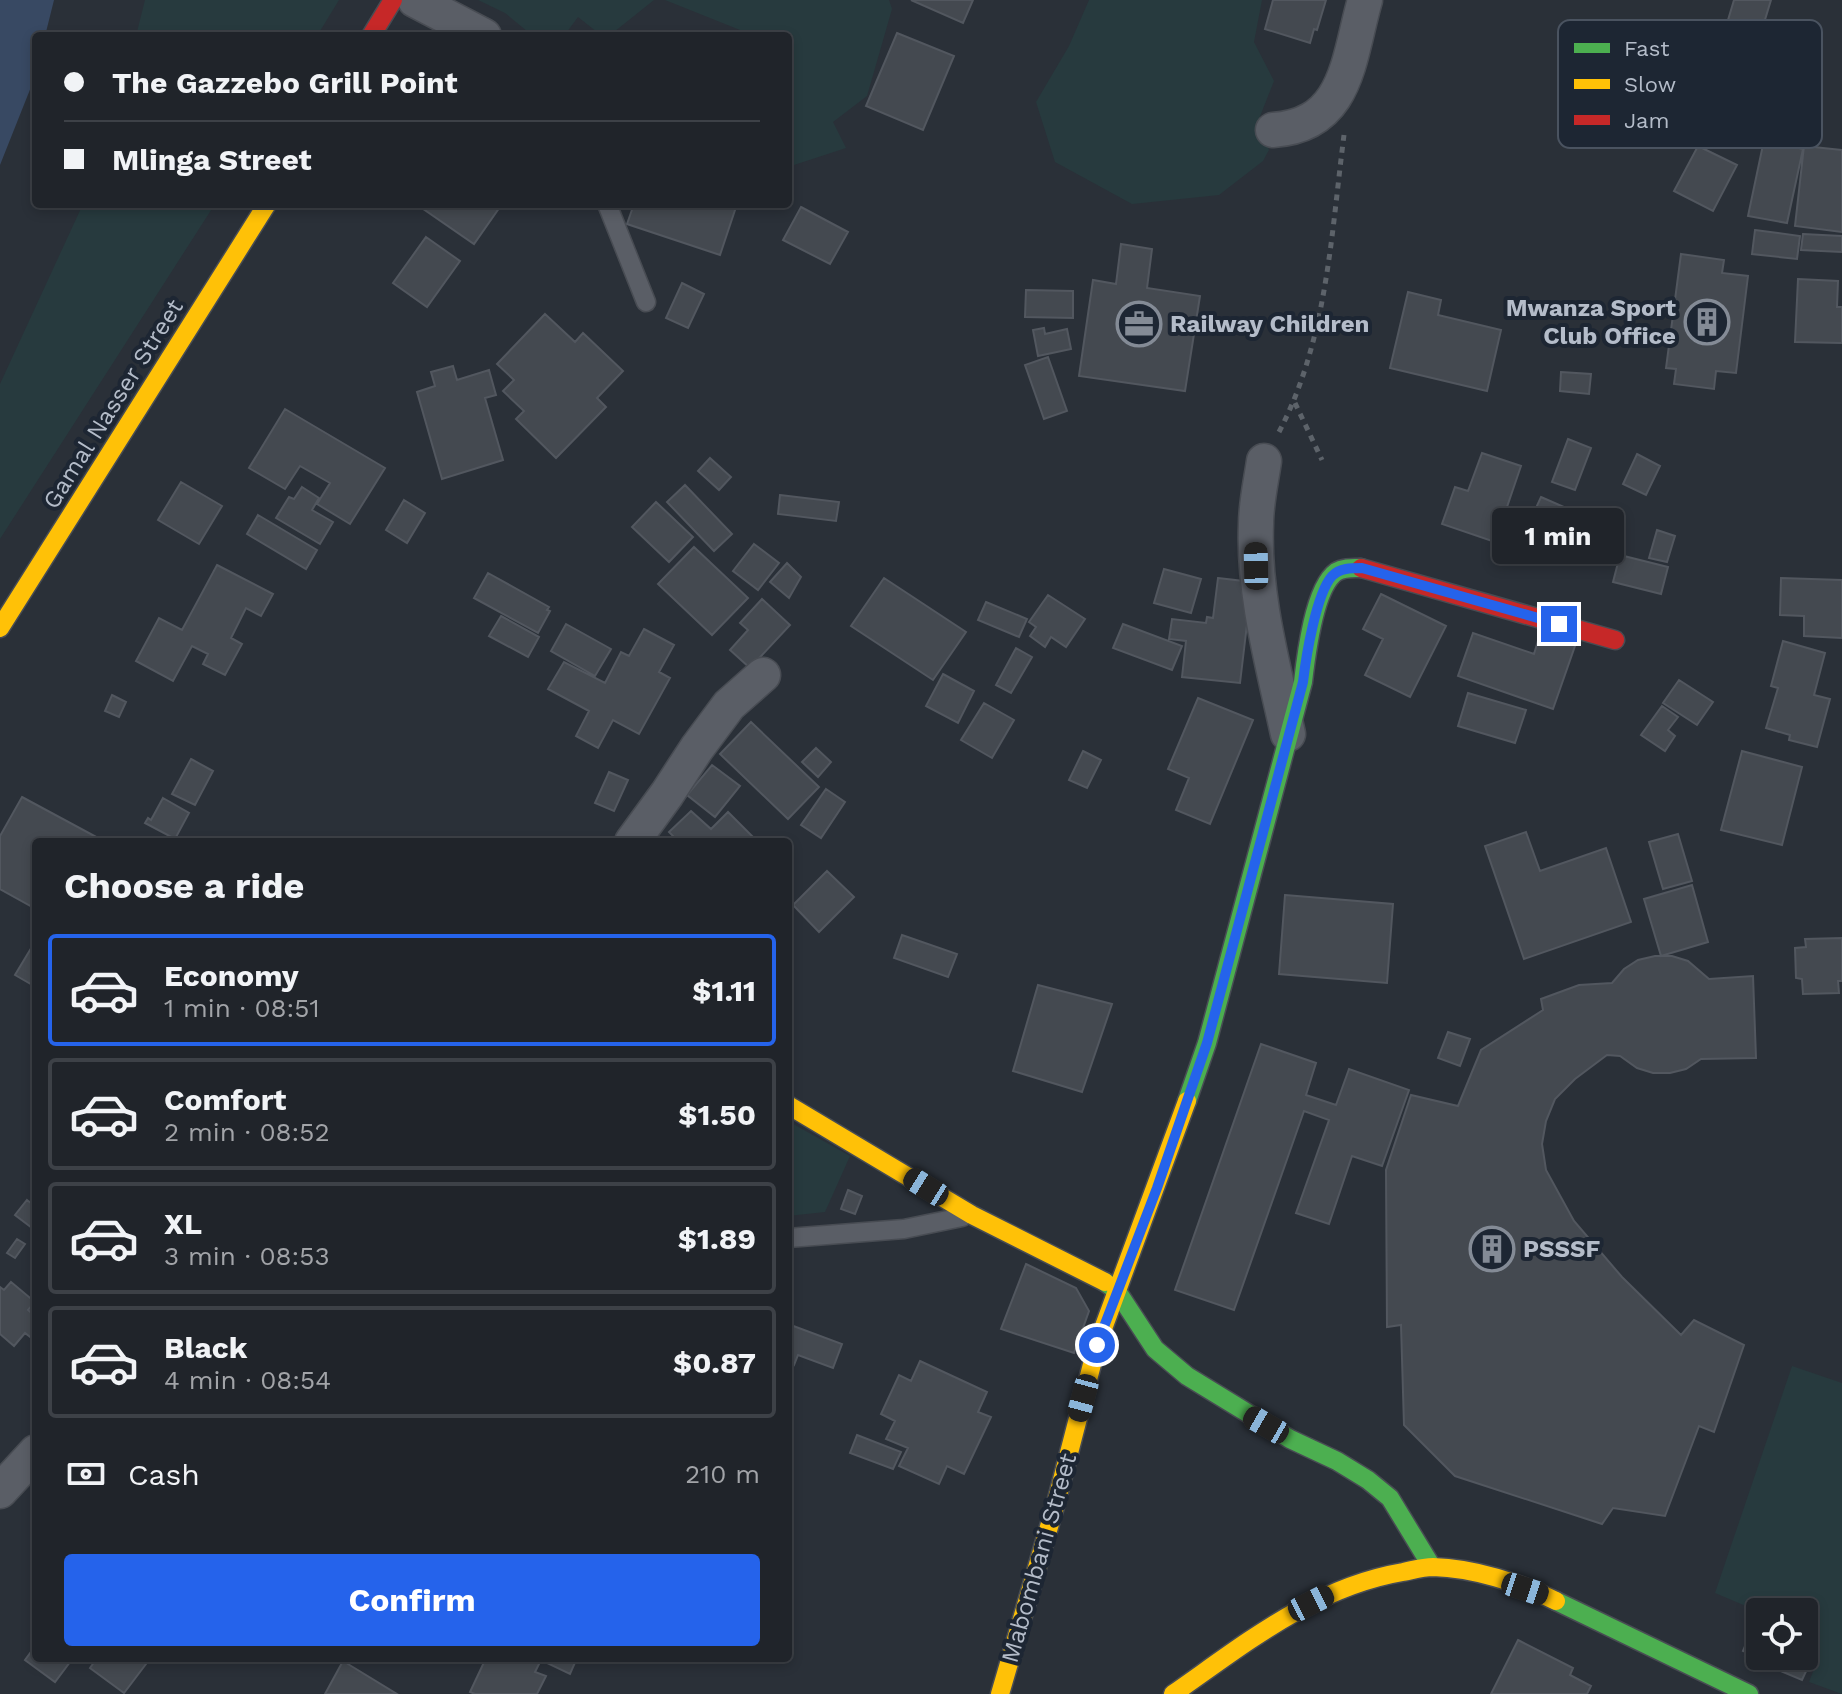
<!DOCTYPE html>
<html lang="en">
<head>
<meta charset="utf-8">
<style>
	body { margin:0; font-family:"Work Sans",sans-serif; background:#2d3036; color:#f1f3f6; height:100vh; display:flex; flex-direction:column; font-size:30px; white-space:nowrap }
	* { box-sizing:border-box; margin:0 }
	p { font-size:26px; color:#a2a4a8 }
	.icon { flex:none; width:44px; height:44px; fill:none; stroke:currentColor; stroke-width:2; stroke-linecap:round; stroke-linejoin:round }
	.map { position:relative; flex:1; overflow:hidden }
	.side { position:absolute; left:32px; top:838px; width:760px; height:824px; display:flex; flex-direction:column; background:#20242a; border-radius:8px; box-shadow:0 4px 12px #0003,0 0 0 2px #3d4147 }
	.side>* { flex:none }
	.guide { position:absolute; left:32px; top:32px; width:760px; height:176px; border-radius:8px; box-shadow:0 4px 12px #0003,0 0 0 2px #3d4147; display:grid; align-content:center; height:176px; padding:0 32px; background:#20242a }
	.fabs { position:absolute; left:1746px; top:1598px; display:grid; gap:16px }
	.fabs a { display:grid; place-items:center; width:72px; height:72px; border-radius:8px; background:#20242a; box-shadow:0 4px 12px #0003,0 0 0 2px #3d4147; font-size:40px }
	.end { position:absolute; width:36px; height:36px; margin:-18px; border:10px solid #2563eb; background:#fff; box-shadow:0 0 0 4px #fff }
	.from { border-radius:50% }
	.bubble { position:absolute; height:56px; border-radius:8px; background:#20242a; box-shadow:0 4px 12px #0003,0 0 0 2px #3d4147; font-size:26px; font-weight:700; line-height:56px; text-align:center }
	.car { position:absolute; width:24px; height:48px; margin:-24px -12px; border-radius:10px; box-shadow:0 0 6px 2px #0007; background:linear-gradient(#222 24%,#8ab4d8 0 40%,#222 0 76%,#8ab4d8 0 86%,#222 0) }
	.guide b { display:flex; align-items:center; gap:28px; height:76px; font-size:30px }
	.guide b+b { border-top:2px solid #3d4147 }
	.guide i { width:20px; height:20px; background:#f1f3f6 }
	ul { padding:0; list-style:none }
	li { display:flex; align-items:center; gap:24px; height:112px; margin:0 16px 12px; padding:0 16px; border:4px solid #3d4147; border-radius:8px }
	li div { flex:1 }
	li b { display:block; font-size:30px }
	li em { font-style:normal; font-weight:700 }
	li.on { border-color:#2563eb }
	li>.icon { width:72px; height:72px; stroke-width:1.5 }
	h2 { padding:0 32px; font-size:36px; line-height:96px }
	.pay { display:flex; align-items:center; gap:20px; height:88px; padding:0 32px; font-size:30px }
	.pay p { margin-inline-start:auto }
	.primary-button { display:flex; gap:16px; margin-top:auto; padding:16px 32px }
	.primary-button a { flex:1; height:92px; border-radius:8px; background:#2563eb; color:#fff; font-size:32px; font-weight:700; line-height:92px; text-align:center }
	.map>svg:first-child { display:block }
</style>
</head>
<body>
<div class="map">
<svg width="1842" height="1694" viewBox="0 0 1842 1694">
	<rect width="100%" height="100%" fill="#2a3038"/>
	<path fill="#273a3e" d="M145,0H339L317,36H136Z
		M478,0H654L609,36H602L578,17L564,36H533L505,13Z
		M665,0H889L892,9L867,96L833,122L846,148L791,166L794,139L788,126V36H755Z
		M1089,0H1262L1254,42L1274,81L1259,119L1269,150L1263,161L1219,195L1132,204L1055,162L1036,102L1069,46Z
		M83,204H215L0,539V384Z
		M788,1121L850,1156L825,1212L788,1216Z
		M1792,1366L1842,1383V1694L1809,1682L1816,1664L1800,1656H1804V1612H1760L1715,1593Z"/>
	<path fill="#384963" d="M0,0H54L45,36H36V70L33,82L0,165Z"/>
	<path fill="#444950" stroke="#52575f" stroke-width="2" d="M911,0H973L963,23Z
		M1273,0H1326L1317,30L1314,29L1310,43L1265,29Z
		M1734,0H1771L1753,59L1719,50Z
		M897,33L954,56L923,130L866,106Z
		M1764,140L1803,149L1787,223L1748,216Z
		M1698,146L1737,165L1713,211L1674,191Z
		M1804,146L1842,150V232L1795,226Z
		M416,204H502L474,244Z
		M634,204H737L720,255L627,224Z
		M801,207L848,232L830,264L783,240Z
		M1755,230L1800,236L1797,259L1752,254Z
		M1803,234L1842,236V252L1801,250Z
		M426,237L460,261L427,307L393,283Z
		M1121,244L1152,249L1147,288L1200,296L1185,391L1079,376L1093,280L1116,284Z
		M1681,254L1724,260L1722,273L1748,276L1736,373L1716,371L1714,389L1674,384L1676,369L1666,368Z
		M1798,279L1838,281L1837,307H1842V343L1795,342Z
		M682,283L704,294L688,328L666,318Z
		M1026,290L1073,291V318L1025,317Z
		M1408,292L1441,300L1438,315L1501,330L1487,391L1390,368Z
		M545,314L575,342L583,333L623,371L597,398L606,407L556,458L516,419L524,411L503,391L514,380L497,364Z
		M1044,328L1045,334L1067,329L1071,349L1038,356L1033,330Z
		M1048,357L1067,411L1044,419L1025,365Z
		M453,366L457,380L489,370L496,395L485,398L503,460L442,479L417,392L435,386L431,372Z
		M1561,372L1591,374L1589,394L1560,391Z
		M285,409L385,468L350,524L317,504L330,483L300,466L285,489L249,468Z
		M1568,439L1591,448L1575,490L1552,482Z
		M1482,453L1521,466L1495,542L1442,524L1455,487L1468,491Z
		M1637,454L1660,466L1646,495L1623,484Z
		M710,458L731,477L719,490L698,471Z
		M181,482L222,506L199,544L158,520Z
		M685,485L732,534L714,551L667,502Z
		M302,487L319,498L312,510L333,522L320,544L276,518L289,497L294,499Z
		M780,495L839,502L836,521L778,514Z
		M1541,497L1564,507L1543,555L1519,545Z
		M404,500L425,513L407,543L386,530Z
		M656,502L693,537L669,562L632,527Z
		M258,515L317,550L306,569L247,534Z
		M1657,530L1675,536L1667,562L1649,558Z
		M754,544L779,563L758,590L733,571Z
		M694,547L748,598L712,635L658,584Z
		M1620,555L1668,567L1661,594L1613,582Z
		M787,563L801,577L789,598L770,582Z
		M217,565L273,594L261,616L246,608L231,638L242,644L225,675L203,664L208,654L192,646L173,681L136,661L159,618L182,630Z
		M1164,569L1201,579L1191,613L1154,603Z
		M488,573L549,607L547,610L550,611L538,633L474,598Z
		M884,578L966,632L933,680L851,626Z
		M1218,578L1252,582L1240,683L1182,677L1186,641L1169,639L1172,619L1206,623L1207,617L1213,618Z
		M1781,578L1842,580V638L1804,636V616L1780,615Z
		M1381,594L1446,626L1410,697L1365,675L1383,639L1363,629Z
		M1048,595L1085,619L1066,647L1051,637L1045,647L1030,636L1036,627L1029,622Z
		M762,599L790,625L750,668L730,650L748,630L740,623Z
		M986,602L1027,619L1019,637L978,620Z
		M501,616L539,637L528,657L489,636Z
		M566,624L611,649L595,676L551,651Z
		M1123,624L1182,646L1172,670L1113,648Z
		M644,629L674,645L659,672L670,678L639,734L613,720L598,748L576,736L589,711L548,689L564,662L605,683L621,652L629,656Z
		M1541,631L1576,643L1553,709L1458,676L1473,633L1534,654Z
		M1783,641L1825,653L1814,695L1830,699L1817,747L1789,740L1790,735L1766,728L1778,688L1771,686Z
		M1016,648L1032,657L1011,693L996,685Z
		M943,674L974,691L958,723L926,706Z
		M1679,680L1713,702L1697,725L1663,703Z
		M1468,693L1526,710L1515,743L1458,726Z
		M112,695L126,702L119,717L105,711Z
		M1198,698L1253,720L1210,824L1176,810L1189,778L1168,769Z
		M984,703L1014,720L992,758L961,740Z
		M1662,706L1678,717L1668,730L1675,736L1665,751L1641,735Z
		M751,722L819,787L788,819L720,754Z
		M816,748L831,762L818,777L802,762Z
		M1083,751L1101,760L1087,788L1069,780Z
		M1742,751L1802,767L1782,845L1721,830Z
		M191,759L213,771L195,805L172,794Z
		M712,765L740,786L715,817L687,795Z
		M609,772L628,780L614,811L595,803Z
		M826,789L845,802L821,838L801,825Z
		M22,797L102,840L100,842H36V909L0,889V836Z
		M163,798L189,813L175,839L145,823L148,818L151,820Z
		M691,811L711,829L728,812L754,838L750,842H679L669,832Z
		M1526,832L1540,871L1606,848L1631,922L1524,959L1485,846Z
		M1678,834L1692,881L1663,889L1649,842Z
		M827,871L854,897L819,932L793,905Z
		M1692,885L1708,942L1661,956L1644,899Z
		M1285,895L1393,904L1387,983L1279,974Z
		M902,935L957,954L948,977L894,958Z
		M1842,938V981H1838L1839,993L1803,994L1802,979L1796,978L1795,948L1806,947L1805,939Z
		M36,940V987L15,975Z
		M1655,956H1672L1688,961L1709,979L1753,976L1756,1058L1701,1059L1686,1069L1670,1073H1653L1637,1068L1620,1056L1607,1055L1575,1079L1555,1099L1546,1121L1542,1144L1546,1170L1574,1221L1622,1277L1681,1335L1694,1320L1744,1345L1714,1432L1699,1426L1665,1516L1613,1508L1602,1524L1455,1476L1404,1425L1401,1325L1387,1327L1386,1170L1411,1095L1458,1106L1481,1050L1543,1010L1541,999L1579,985L1612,983L1624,969L1638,960Z
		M1038,985L1112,1004L1082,1092L1013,1071Z
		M1448,1032L1470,1039L1460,1066L1438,1058Z
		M1261,1044L1316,1063L1306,1095L1336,1105L1349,1069L1409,1090L1382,1166L1352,1156L1329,1224L1296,1213L1329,1120L1304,1111L1234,1310L1175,1290Z
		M848,1190L862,1196L855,1214L841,1209Z
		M27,1200L36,1207V1231L15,1215Z
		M17,1239L25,1244L15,1258L7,1253Z
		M1026,1264L1076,1288L1089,1311L1074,1353L1001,1329Z
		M11,1282L35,1302L28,1310L36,1317V1338L34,1340L25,1333L14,1346L0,1334V1287L4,1290Z
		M788,1324L842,1344L833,1368L798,1355L794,1365L788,1362Z
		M920,1361L987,1392L978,1412L991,1417L964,1474L947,1466L939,1484L899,1466L908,1448L886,1439L895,1421L881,1414L899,1375L911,1381Z
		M857,1435L901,1452L893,1469L850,1453Z
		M1756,1620L1760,1622V1656H1789L1809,1665L1802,1680L1745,1656L1746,1652L1743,1651Z
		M1518,1640L1573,1668L1570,1675L1591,1686L1587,1694H1491Z
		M36,1645V1658H73L55,1682L25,1660Z
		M97,1658H114L119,1661L122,1658H138L146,1664L124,1693L90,1668Z
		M486,1658H577L570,1674L541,1660L535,1672L546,1676L537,1694H475L470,1692Z
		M343,1661L397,1694H325Z"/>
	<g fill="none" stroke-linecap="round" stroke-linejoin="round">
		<g stroke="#484c53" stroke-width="21">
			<path id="lane" d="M607,204L646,302
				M788,1238L904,1229L962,1217"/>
		</g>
		<g stroke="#484c53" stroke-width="37">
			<path id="street" d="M415,0L484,36
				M1273,130C1348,125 1348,59 1365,0
				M1264,461C1261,482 1256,503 1256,524C1253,594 1273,665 1288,734
				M632,842L667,794L697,748L729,705L763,675
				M0,1491L36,1452"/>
		</g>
		<g stroke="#484c53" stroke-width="21">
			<path id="fast" d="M1187,1101L1207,1043L1303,682C1306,656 1314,588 1336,572C1344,567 1353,568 1361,568
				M1105,1282L1117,1291L1155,1349L1187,1376L1290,1439L1337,1461L1368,1480L1390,1498L1432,1567
				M1556,1601L1749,1694"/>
		</g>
		<g stroke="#484c53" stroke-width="21">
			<path id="slow" d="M0,628L267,204
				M788,1105L972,1215L1105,1282
				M1000,1694L1056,1503L1097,1345L1187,1101
				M1173,1694C1245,1644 1314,1587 1403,1572C1413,1570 1423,1567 1433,1567C1474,1568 1520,1583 1556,1601"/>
		</g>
		<g stroke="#484c53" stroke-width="21">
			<path id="jam" d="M371,36L393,0
				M1361,568L1615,640"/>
		</g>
		<path stroke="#5d636a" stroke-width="5" stroke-dasharray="6 6" stroke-linecap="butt" d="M1295,403L1322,460
			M1279,432C1327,340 1331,236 1344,135"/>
		<use href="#lane" stroke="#5a5e66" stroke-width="18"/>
		<use href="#street" stroke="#5a5e66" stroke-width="34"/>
		<use href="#fast" stroke="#4caf50" stroke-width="18"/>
		<use href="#slow" stroke="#ffc107" stroke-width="18"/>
		<use href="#jam" stroke="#c62828" stroke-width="18"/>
	</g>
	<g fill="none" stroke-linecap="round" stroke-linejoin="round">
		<path stroke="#2563eb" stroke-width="10" d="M1097,1345L1157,1188L1207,1043L1303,682C1306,657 1316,594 1332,576C1340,568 1351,568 1362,568L1559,624"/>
	</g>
	<defs>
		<g id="building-ring" transform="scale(2.3)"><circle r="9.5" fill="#1d2633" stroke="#848b96" stroke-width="1.5"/><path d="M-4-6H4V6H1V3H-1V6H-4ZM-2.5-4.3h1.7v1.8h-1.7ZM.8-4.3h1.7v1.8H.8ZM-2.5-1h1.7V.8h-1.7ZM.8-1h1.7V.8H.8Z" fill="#848b96"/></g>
		<g id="office-ring" transform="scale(2.3)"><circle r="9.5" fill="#1d2633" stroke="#848b96" stroke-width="1.5"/><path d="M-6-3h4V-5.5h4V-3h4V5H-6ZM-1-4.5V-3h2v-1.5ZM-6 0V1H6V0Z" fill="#848b96"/></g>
	</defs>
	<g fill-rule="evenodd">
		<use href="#building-ring" x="1707" y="322"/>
		<use href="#office-ring" x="1139" y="324"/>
		<use href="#building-ring" x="1492" y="1249"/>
	</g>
	<g text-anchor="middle" stroke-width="8" stroke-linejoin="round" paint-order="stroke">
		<g font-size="24" font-weight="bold" fill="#b4bcc9" stroke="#1d2633" text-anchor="start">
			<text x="1676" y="316" text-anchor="end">Mwanza Sport<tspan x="1676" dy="28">Club Office</tspan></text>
			<text x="1170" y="332">Railway Children</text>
			<text x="1523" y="1257">PSSSF</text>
		</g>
		<g font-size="24" fill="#b4bcc9" stroke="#1d2633">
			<text transform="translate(113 404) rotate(-58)" y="8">Gamal Nasser Street</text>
			<text transform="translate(1039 1558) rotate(-74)" y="8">Mabombani Street</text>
		</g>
	</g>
	<rect x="1558" y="20" width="264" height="128" rx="12" fill="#1d2633" stroke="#4a5360" stroke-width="2"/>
	<rect x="1574" y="43" width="36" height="10" fill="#4caf50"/>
	<rect x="1574" y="79" width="36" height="10" fill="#ffc107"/>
	<rect x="1574" y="115" width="36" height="10" fill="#c62828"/>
	<g font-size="22" fill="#b4bcc9">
		<text x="1624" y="56">Fast</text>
		<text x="1624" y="92">Slow</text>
		<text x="1624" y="128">Jam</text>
	</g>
</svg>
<div class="fabs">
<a><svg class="icon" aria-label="locate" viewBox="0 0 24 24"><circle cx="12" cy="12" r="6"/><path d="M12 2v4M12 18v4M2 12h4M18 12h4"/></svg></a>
</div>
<i class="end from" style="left:1097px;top:1345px"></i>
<i class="end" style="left:1559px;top:624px"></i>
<div class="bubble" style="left:1492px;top:508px;width:132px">1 min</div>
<i class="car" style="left:1256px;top:566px;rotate:359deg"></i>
<i class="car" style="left:926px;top:1187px;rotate:302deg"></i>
<i class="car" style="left:1083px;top:1398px;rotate:195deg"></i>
<i class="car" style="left:1266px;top:1425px;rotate:300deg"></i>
<i class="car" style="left:1525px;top:1589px;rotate:108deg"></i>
<i class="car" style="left:1311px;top:1603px;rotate:63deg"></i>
<div class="guide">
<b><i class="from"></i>The Gazzebo Grill Point</b>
<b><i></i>Mlinga Street</b>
</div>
<section class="side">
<h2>Choose a ride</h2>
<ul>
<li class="on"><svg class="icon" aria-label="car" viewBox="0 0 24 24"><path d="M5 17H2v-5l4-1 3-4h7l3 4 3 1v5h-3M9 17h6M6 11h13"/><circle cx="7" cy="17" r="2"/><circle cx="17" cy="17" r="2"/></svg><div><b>Economy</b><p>1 min · 08:51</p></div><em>$1.11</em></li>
<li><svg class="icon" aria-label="car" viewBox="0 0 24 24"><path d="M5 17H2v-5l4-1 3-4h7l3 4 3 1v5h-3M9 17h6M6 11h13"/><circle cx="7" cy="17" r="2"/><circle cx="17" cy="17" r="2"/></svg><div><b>Comfort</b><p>2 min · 08:52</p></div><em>$1.50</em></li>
<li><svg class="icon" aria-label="car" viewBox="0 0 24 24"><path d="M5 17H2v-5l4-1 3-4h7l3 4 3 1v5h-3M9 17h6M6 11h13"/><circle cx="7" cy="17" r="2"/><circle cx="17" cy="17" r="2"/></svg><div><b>XL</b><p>3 min · 08:53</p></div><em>$1.89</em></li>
<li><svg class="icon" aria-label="car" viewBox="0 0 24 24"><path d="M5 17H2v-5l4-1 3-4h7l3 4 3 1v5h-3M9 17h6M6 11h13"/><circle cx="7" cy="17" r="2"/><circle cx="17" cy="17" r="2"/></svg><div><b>Black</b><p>4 min · 08:54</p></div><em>$0.87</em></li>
</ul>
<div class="pay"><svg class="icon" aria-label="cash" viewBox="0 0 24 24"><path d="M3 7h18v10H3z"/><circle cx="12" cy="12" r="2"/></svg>Cash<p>210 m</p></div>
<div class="primary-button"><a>Confirm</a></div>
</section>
</div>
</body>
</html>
